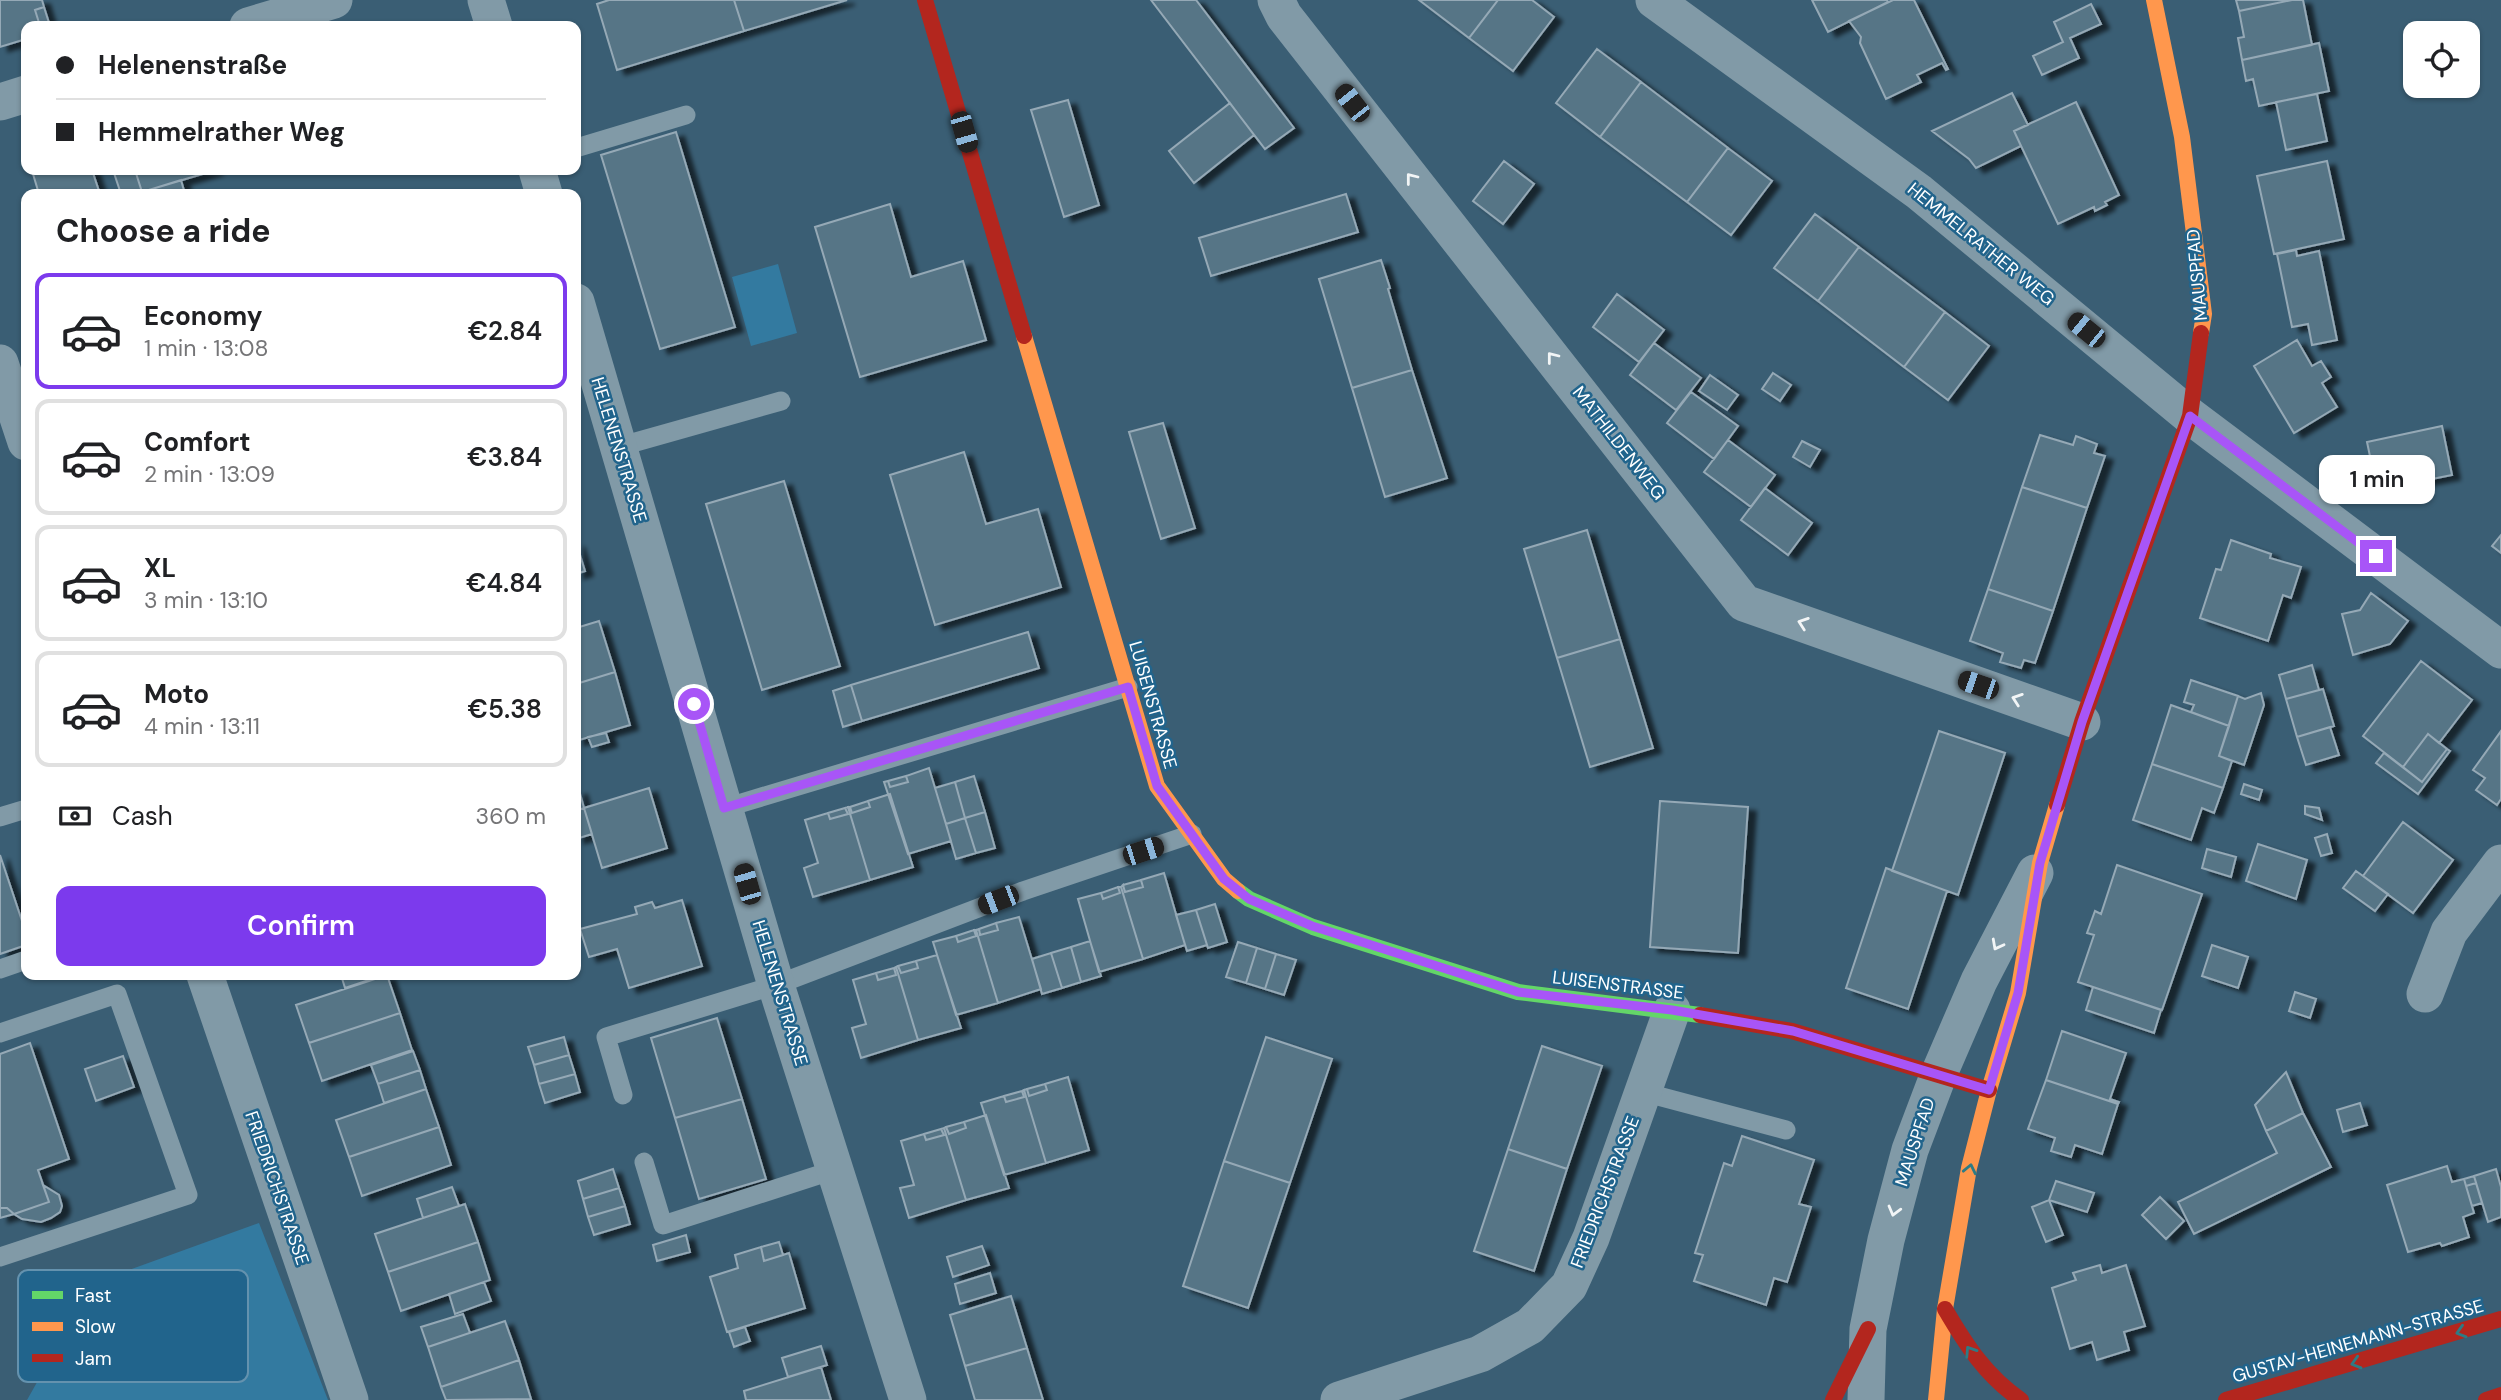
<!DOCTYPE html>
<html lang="en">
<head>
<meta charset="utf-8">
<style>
	body { margin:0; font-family:"DM Sans",sans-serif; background:#f2f2f2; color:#202124; height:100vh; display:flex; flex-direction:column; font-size:26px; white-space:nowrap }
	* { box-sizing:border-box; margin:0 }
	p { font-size:23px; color:#757577 }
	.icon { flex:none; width:38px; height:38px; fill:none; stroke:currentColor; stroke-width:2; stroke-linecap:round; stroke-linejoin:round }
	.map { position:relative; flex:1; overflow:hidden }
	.side { position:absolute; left:21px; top:189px; width:560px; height:791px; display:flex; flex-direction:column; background:#fff; border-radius:14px; box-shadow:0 2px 5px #0004 }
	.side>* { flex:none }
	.banner { position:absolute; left:21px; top:21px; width:560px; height:154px; border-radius:14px; box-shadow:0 2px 5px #0004; display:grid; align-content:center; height:154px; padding:0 35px; background:#fff }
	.controls { position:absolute; left:2403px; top:21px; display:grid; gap:14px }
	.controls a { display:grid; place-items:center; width:77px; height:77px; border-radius:14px; background:#fff; box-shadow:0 2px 5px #0004; font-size:35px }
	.end { position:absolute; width:32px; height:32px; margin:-16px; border:9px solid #a855f7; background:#fff; box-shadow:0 0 0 4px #fff }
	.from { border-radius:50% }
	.bubble { position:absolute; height:49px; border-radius:14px; background:#fff; box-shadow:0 2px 5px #0004; font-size:23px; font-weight:600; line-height:49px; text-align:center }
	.car { position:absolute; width:21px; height:42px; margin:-21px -10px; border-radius:9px; box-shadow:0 0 5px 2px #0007; background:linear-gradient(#222 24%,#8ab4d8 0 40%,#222 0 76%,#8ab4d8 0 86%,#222 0) }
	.banner b { display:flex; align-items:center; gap:24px; height:66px; font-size:26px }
	.banner b+b { border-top:2px solid #e0e0e0 }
	.banner i { width:18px; height:18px; background:#202124 }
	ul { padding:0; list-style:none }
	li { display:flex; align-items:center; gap:21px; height:116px; margin:0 14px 10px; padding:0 21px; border:4px solid #e0e0e0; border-radius:14px }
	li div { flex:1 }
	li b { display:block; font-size:26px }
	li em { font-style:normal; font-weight:600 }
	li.selected { border-color:#7c3aed }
	li>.icon { width:63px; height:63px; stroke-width:1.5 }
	h2 { padding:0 35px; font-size:32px; line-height:84px }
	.pay { display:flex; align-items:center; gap:18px; height:77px; padding:0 35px; font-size:26px }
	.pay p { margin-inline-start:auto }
	.action { display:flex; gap:14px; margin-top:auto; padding:14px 35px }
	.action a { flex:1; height:80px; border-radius:14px; background:#7c3aed; color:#fff; font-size:28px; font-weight:600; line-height:80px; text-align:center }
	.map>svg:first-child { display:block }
</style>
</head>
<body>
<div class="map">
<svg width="2501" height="1400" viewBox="0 0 2501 1400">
	<defs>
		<filter id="shadow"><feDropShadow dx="8" dy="4.5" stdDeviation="2" flood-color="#0009"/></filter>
	</defs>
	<rect width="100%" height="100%" fill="#3a5e74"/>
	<path fill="#337aa0" d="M778,264L797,333L751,346L732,277Z
		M259,1223L328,1400H27L93,1283Z"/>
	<path fill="#577586" stroke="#95a9b6" stroke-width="2" filter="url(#shadow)" d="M0,0H42L44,7L35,10L40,26H26V39L0,47Z
		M609,0H734L744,31L617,70L597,4Z
		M734,0H847L744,31Z
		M1151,0H1196L1294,128L1265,149Z
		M1419,0H1498L1469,38Z
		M1498,0H1532L1554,17L1513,71L1469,38Z
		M1812,0H1887L1888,2L1828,32Z
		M1893,0H1914L1948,69L1946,70L1942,63L1917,75L1921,82L1886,99L1860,43L1861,37L1849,21Z
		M2236,0H2292L2239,11Z
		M2292,0H2303L2312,45L2242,60L2238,38L2244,37L2239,11Z
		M2091,4L2101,24L2070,38L2079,58L2042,75L2033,56L2063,42L2054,22Z
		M44,7L50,26H40L35,10Z
		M2319,43L2329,91L2259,106L2253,79L2246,81L2242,60Z
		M1597,49L1641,82L1600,137L1556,103Z
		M1641,82L1728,148L1687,202L1600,137Z
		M2012,93L2028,125L2014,131L2021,146L1976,168L1969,159L1932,131Z
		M2317,94L2327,141L2286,150L2276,102Z
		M1068,100L1099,205L1064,217L1031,110Z
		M2076,102L2119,195L2105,202L2107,205L2095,211L2094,207L2058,224L2014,131Z
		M1230,103L1254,135L1194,183L1169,151Z
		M676,132L735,327L660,349L601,155Z
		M1728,148L1772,181L1731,235L1687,202Z
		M1504,161L1534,184L1503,224L1473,201Z
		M2327,161L2344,239L2274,254L2257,176Z
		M47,170H92L100,194H39L33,174Z
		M113,170H135L142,192L121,194Z
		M135,170H216L142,192Z
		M181,180L185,194H143L142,192Z
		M1346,194L1358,232L1211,276L1199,238Z
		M890,204L911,277L963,261L986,340L860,377L815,227Z
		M1815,214L1859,247L1818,301L1774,268Z
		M1859,247L1945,312L1904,367L1818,301Z
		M2296,250L2297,256L2319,251L2337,340L2312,345L2308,324L2292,327L2277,254Z
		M1381,260L1390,288L1388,289L1412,370L1352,388L1319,279Z
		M1617,294L1664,330L1639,362L1593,327Z
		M1945,312L1989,346L1948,400L1904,367Z
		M2297,340L2312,366L2321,361L2331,377L2322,383L2337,407L2294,433L2254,366Z
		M1654,343L1701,378L1676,410L1630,375Z
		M1412,370L1447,478L1385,497L1352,388Z
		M1773,373L1791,385L1780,401L1762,389Z
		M1710,375L1738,395L1727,410L1699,391Z
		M1691,392L1738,426L1714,459L1667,423Z
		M1163,423L1195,528L1161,539L1129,432Z
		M2442,426L2452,475L2377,490L2367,442Z
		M2040,435L2073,445L2076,436L2097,444L2094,453L2105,456L2087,508L2022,487Z
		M1728,440L1775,475L1751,507L1704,472Z
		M1802,441L1820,450L1810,467L1793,457Z
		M964,452L986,524L1038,509L1061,587L935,625L890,475Z
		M784,481L840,666L762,690L706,504Z
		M2022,487L2087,508L2053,611L1988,589Z
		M1765,488L1812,523L1788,555L1741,520Z
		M1587,530L1620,639L1557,658L1524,549Z
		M2501,535V553L2492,546Z
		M2231,540L2271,554L2270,558L2301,567L2291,598L2283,595L2268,641L2200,618L2216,569L2221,570Z
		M576,542L585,571L576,574Z
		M1988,589L2053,611L2035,663L2024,660L2021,668L2000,662L2003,653L1970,641Z
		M2371,593L2408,621L2390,644L2353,655L2342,614L2360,610Z
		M599,621L615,672L576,684V628Z
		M1028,632L1039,668L862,721L851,685Z
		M1620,639L1653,748L1590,767L1557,658Z
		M2421,661L2472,700L2439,743L2428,734L2403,767L2363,736Z
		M2312,665L2319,690L2286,699L2279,675Z
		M615,672L630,725L576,741V684Z
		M2191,680L2238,696L2229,726L2191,712L2194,705L2184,702Z
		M851,685L862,721L843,727L833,691Z
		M2323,689L2334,726L2297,737L2286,699Z
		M2261,693L2264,705L2244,765L2219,756L2238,696L2245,699Z
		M2171,705L2229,726L2219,756L2232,761L2223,788L2152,764Z
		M2330,727L2339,755L2306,765L2297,737Z
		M1939,731L2005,753L1958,895L1892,871Z
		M2501,731V799L2497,805L2476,790L2485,778L2473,770Z
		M606,733L609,742L592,747L588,737Z
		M2428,734L2447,749L2422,782L2403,767Z
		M2447,749L2450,751L2418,794L2376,763L2384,753L2422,782Z
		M2152,764L2223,788L2214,813L2202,808L2191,840L2133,820Z
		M929,768L951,841L908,854L884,782L888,781L890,787L908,782L906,776Z
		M906,776L908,782L890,787L888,781Z
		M974,776L985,812L965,818L955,782Z
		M955,782L965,818L946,824L935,788Z
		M2244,784L2262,790L2259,800L2241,794Z
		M649,788L667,848L602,868L584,808Z
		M579,790L584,808L576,811V791Z
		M890,794L913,867L870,880L848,807H850L852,813L870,807L868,801Z
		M868,801L870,807L852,813L850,807Z
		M1660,801L1748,807L1738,953L1650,947Z
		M2305,806L2319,808L2322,820L2305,814Z
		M848,807L870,880L813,897L804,868L818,863L805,820L828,813L830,819L848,814L845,808Z
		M584,808L592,834L576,839V811Z
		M845,808L848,814L830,819L828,813Z
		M985,812L995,848L976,853L965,818Z
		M965,818L976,853L956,859L946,824Z
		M2403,822L2453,860L2413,913L2363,876Z
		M2327,834L2332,853L2321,856L2315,838Z
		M2258,844L2307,860L2296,899L2246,881Z
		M2207,849L2236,857L2231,877L2202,868Z
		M0,855L26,933V945L0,954Z
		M2117,865L2202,894L2162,1010L2078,982L2094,935L2087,933L2095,911L2101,914Z
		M1886,868L1947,891L1908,1009L1846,988Z
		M2356,871L2388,894L2375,911L2343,888Z
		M1164,873L1185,945L1143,959L1121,887L1123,885L1125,892L1143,887L1141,880Z
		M1141,880L1143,887L1125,892L1123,885Z
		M1118,887H1121L1143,959L1099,972L1078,899L1101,893L1103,899L1120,893Z
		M1118,887L1120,893L1103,899L1101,893Z
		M682,900L702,966L629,988L617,949L589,957L580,929L637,914L635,907L652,902L655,908Z
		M1215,904L1227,942L1208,948L1196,910Z
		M1196,910L1207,945L1187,951L1176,915Z
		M1019,917L1041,989L998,1003L976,930L979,929L980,935L998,930L996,923Z
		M996,923L998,930L980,935L979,929Z
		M974,930H976L998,1003L956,1015L933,942L956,936L958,942L976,936Z
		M974,930L976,936L958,942L956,936Z
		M1090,941L1101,976L1081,982L1071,947Z
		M1238,942L1257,948L1246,983L1226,977Z
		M2212,945L2248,957L2238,988L2202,976Z
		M1071,947L1081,982L1062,988L1051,953Z
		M1257,948L1276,954L1265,989L1246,983Z
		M1051,953L1062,988L1042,994L1032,959Z
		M1276,954L1296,960L1284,995L1265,989Z
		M937,955L961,1028L918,1040L896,967L898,966L901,973L918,968L916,961Z
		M916,961L918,968L901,973L898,966Z
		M896,967L918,1040L861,1058L852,1028L866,1024L853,980L876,973L878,980L896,975L894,968Z
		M894,968L896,975L878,980L876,973Z
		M341,975H380L381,976L345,988Z
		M387,975L400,1013L309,1043L296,1005Z
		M2093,987L2161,1010L2154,1033L2086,1010Z
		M2295,992L2316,999L2310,1018L2289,1011Z
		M400,1013L412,1050L322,1081L309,1043Z
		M717,1018L742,1099L675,1118L651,1038Z
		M2062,1031L2126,1053L2110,1099L2119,1102L2118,1104L2046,1080Z
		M564,1037L569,1055L534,1065L528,1047Z
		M1266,1037L1332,1059L1290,1183L1224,1161Z
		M30,1043L69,1159L38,1170L49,1202L14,1214L7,1208H0V1054Z
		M1542,1046L1602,1066L1567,1169L1508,1149Z
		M413,1051L420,1070L378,1084L371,1065Z
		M569,1055L575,1074L539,1084L534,1065Z
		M123,1056L134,1087L96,1101L85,1069Z
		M420,1070L426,1089L384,1103L378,1084Z
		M2286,1072L2303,1113L2266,1131L2255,1105Z
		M575,1074L580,1092L545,1103L539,1084Z
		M1068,1077L1089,1150L1046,1163L1024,1090L1027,1089L1029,1096L1047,1090L1045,1084Z
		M2046,1080L2118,1104L2102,1154L2075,1145L2071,1157L2051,1151L2055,1138L2028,1129Z
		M1045,1084L1047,1090L1029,1096L1027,1089Z
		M426,1089L439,1127L349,1157L336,1120Z
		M1024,1090L1046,1163L1004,1175L981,1103L1004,1096L1006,1102L1024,1097L1022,1091Z
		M1022,1091L1024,1097L1006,1102L1004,1096Z
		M742,1099L766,1179L699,1199L675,1118Z
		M2360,1103L2367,1125L2343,1132L2337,1110Z
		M2303,1113L2331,1167L2194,1234L2178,1202L2277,1153L2266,1131Z
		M986,1115L1009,1188L966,1200L944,1128L946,1127L949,1134L966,1128L964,1122Z
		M964,1122L966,1128L949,1134L946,1127Z
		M439,1127L451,1165L362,1196L349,1157Z
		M944,1128L966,1200L909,1218L900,1188L914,1185L901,1141L924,1134L926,1140L944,1135L941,1129Z
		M941,1129L944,1135L926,1140L924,1134Z
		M1742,1136L1814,1160L1799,1204L1811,1207L1787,1282L1774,1278L1766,1305L1694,1281L1703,1255L1695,1253L1724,1163L1732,1166Z
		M1508,1149L1567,1169L1534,1271L1474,1251Z
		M1224,1161L1290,1183L1248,1308L1183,1286Z
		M2447,1166L2452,1182L2464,1179L2466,1186L2474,1213L2463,1217L2469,1237L2442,1246L2440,1243L2408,1252L2387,1185Z
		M613,1169L619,1188L583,1199L578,1181Z
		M2496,1169L2501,1187V1217L2488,1222L2474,1176Z
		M2474,1176L2476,1183L2466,1186L2464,1179Z
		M2056,1181L2094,1193L2087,1212L2049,1200Z
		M2476,1183L2482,1203L2472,1206L2466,1186Z
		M43,1185L59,1195L62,1206L60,1212L51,1218L41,1222L22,1219L14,1214L49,1202Z
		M452,1187L459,1206L423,1218L417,1199Z
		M619,1188L625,1206L588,1217L583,1199Z
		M2160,1197L2184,1221L2166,1239L2142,1215Z
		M2049,1200L2063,1235L2046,1242L2032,1207Z
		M465,1204L478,1242L388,1272L375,1234Z
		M625,1206L630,1224L594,1235L588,1217Z
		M0,1208H7L14,1214L0,1218Z
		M686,1235L690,1252L657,1261L653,1245Z
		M478,1242L490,1280L401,1311L388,1272Z
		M779,1242L783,1255L764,1261L761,1247Z
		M982,1246L989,1265L953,1277L947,1257Z
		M761,1247L764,1261L789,1253L805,1308L727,1332L710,1277L738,1268L735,1255Z
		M2100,1265L2102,1273L2126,1265L2145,1326L2124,1332L2129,1350L2097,1360L2092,1342L2070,1349L2052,1288L2076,1280L2073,1273Z
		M990,1273L996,1293L960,1304L955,1284Z
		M484,1282L491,1301L455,1314L449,1294Z
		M1011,1296L1027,1348L965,1366L950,1315Z
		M463,1314L470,1333L428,1347L421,1327Z
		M505,1321L519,1360L441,1387L428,1347Z
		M745,1327L750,1341L734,1347L729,1332Z
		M821,1346L827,1365L788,1377L782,1358Z
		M1027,1348L1043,1400H975L965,1366Z
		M519,1360L531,1399L446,1400L441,1387Z
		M821,1367L831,1400H746L744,1391Z"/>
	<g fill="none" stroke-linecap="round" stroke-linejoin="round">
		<path stroke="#819aa7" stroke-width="19" d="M576,148L686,115
			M618,447L781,401
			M725,808L1128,687
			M0,817L26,809
			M0,969L26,960
			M0,1033L117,994L188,1195L0,1257
			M1643,1092L1786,1130
			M623,1095L606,1037L776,985L1023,891L1192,834
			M644,1162L663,1225L834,1170"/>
		<path stroke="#819aa7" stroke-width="37" d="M486,0L494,26
			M1276,0L1284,16L1744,603L2082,722
			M1654,0L1919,192L2190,416L2501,650
			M248,26L334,0
			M0,102L26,94
			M537,170L544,194
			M576,302L776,985L908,1400
			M0,363L26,442
			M205,975L350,1400
			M2425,994L2449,932L2501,863
			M1339,1400L1480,1354L1530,1326L1569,1286L1591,1238L1672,1010
			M1866,1400L1868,1329L1886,1240L1910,1150L1938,1076L1979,981L2035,873"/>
		<path stroke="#63d668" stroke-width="16" d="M1238,891L1249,899L1313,927L1518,992L1700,1015"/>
		<path stroke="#ff974d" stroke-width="16" d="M2154,0L2182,137L2204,314L2201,333
			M1024,336L1157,786L1224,879L1238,891
			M1936,1400L1945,1309L1969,1168L1989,1090L2018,993L2040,863L2057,805"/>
		<path stroke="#b3261e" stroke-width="16" d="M925,0L1024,336
			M2057,805L2082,722L2190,416L2201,333
			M1700,1015L1792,1031L1989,1090
			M1945,1309C1966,1345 1986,1376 2021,1400
			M1833,1400L1868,1329
			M2226,1400L2501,1319
			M2486,1400L2501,1395"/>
	</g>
	<defs><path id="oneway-chevron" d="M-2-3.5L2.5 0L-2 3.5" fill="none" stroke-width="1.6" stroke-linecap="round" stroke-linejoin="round" transform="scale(1.75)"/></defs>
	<g stroke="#f2f5f6">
		<use href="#oneway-chevron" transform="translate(1411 178) rotate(-128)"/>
		<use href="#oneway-chevron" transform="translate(1552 357) rotate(-128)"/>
		<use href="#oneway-chevron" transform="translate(1803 623) rotate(-161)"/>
		<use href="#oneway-chevron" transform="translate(2017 699) rotate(-161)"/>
		<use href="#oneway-chevron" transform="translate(1997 945) rotate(118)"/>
		<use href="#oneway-chevron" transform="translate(1894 1211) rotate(105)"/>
	</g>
	<g stroke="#2e7b85">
		<use href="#oneway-chevron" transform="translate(1970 1169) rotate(-78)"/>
		<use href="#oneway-chevron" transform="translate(2461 1332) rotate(163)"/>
		<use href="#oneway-chevron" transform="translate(1970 1351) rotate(-123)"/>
		<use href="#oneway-chevron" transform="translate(2356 1363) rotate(164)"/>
	</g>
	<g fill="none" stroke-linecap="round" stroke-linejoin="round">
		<path stroke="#a855f7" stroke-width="9" d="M694,704L724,808L1128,687L1157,786L1224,879L1249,899L1312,926L1518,992L1672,1010L1793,1031L1989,1090L2018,993L2040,863L2082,722L2190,416L2376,556"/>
	</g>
	<g text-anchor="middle" stroke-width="5" stroke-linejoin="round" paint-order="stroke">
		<g font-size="18" fill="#fff" stroke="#21648c">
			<text transform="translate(1981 244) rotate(39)" y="6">HEMMELRATHER WEG</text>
			<text transform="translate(2197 275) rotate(-95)" y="6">MAUSPFAD</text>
			<text transform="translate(1619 443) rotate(52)" y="6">MATHILDENWEG</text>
			<text transform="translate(619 450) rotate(73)" y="6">HELENENSTRASSE</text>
			<text transform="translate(1153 705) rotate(74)" y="6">LUISENSTRASSE</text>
			<text transform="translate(1618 985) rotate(7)" y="6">LUISENSTRASSE</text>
			<text transform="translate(780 993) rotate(73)" y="6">HELENENSTRASSE</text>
			<text transform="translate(1915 1142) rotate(-72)" y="6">MAUSPFAD</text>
			<text transform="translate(277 1188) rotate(71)" y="6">FRIEDRICHSTRASSE</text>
			<text transform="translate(1605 1192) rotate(-69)" y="6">FRIEDRICHSTRASSE</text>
			<text transform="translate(2358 1341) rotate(-16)" y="6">GUSTAV-HEINEMANN-STRASSE</text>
		</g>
	</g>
	<rect x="18" y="1270" width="230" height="112" rx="10" fill="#21648c" stroke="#6492ae" stroke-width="2"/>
	<rect x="32" y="1291" width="31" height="8" fill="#63d668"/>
	<rect x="32" y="1322" width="31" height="9" fill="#ff974d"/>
	<rect x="32" y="1354" width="31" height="8" fill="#b3261e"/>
	<g font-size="19" fill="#fff">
		<text x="75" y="1302">Fast</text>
		<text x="75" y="1333">Slow</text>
		<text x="75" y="1365">Jam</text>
	</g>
</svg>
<div class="controls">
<a><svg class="icon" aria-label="locate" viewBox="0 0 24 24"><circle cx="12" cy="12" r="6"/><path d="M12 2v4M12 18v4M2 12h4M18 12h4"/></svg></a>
</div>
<i class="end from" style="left:694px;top:704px"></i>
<i class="end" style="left:2376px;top:556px"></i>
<div class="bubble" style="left:2319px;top:455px;width:116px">1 min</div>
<i class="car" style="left:1352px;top:103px;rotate:322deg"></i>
<i class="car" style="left:964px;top:132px;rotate:164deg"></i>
<i class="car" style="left:2086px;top:330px;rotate:309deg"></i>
<i class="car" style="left:1978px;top:685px;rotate:289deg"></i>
<i class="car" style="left:1143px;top:851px;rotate:72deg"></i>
<i class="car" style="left:747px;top:884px;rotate:344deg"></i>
<i class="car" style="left:998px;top:900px;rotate:249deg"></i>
<div class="banner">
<b><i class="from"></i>Helenenstraße</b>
<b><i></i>Hemmelrather Weg</b>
</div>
<section class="side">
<h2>Choose a ride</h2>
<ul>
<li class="selected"><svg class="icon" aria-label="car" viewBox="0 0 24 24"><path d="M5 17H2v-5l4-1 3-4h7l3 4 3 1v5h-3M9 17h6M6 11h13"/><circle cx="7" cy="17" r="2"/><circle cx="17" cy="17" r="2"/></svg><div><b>Economy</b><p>1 min · 13:08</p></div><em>€2.84</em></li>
<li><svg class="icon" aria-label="car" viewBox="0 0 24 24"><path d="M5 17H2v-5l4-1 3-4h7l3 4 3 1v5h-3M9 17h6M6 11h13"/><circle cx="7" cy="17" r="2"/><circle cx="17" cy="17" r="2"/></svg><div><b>Comfort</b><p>2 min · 13:09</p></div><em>€3.84</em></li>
<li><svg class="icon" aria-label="car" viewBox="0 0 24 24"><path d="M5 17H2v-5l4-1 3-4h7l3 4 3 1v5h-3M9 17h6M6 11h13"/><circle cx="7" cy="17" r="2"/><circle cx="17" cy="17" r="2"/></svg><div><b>XL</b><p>3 min · 13:10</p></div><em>€4.84</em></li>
<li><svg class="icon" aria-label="car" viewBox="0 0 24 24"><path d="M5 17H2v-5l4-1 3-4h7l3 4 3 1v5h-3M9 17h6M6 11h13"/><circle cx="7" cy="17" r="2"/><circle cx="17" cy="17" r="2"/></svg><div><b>Moto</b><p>4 min · 13:11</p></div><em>€5.38</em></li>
</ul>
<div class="pay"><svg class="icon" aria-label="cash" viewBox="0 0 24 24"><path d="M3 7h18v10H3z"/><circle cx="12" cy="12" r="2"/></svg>Cash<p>360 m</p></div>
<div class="action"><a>Confirm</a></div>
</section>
</div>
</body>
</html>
